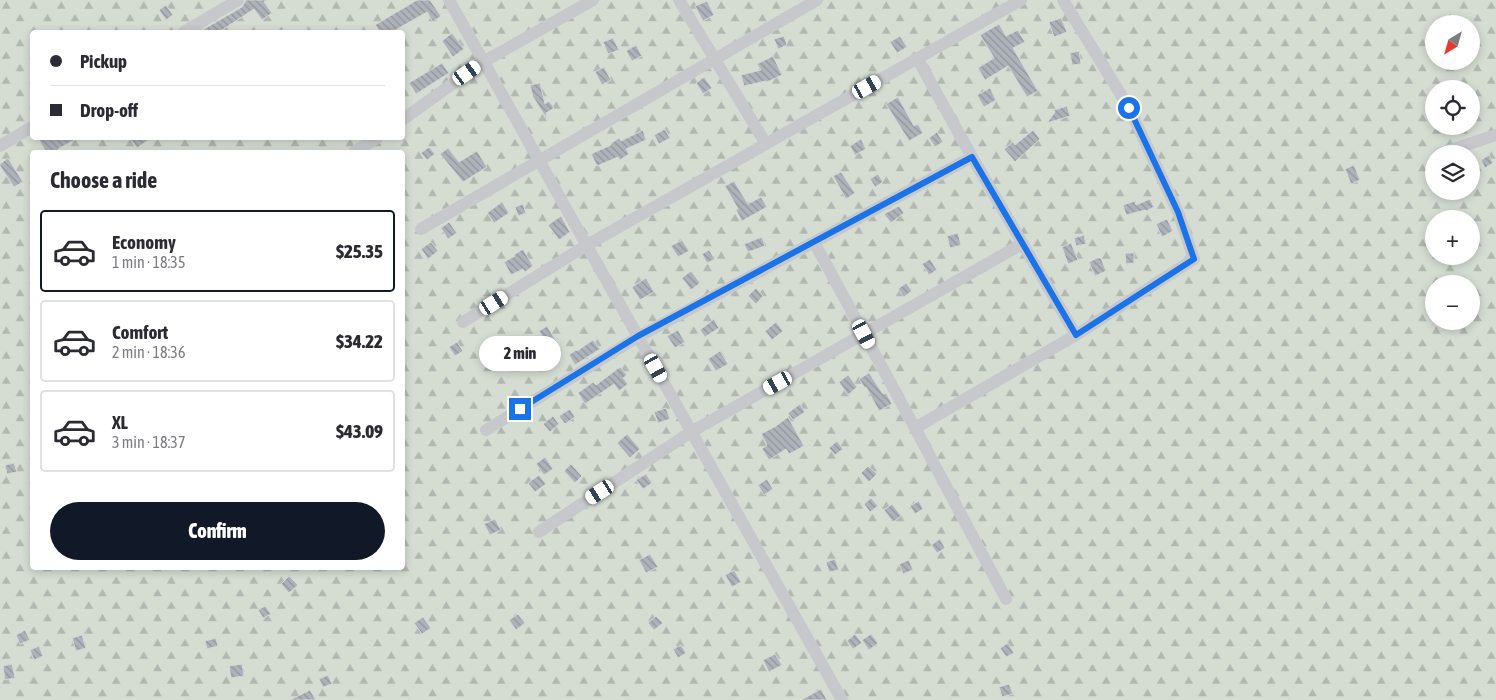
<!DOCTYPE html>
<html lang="en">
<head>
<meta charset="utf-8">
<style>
	body { margin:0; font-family:"Asap Condensed",sans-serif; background:#f7f7f7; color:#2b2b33; height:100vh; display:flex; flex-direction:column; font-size:19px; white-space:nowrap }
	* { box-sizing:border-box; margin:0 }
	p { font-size:16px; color:#7c7c81 }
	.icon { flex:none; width:28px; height:28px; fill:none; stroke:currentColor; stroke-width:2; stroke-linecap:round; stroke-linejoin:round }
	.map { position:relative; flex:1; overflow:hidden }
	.panel { position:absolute; left:30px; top:150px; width:375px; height:420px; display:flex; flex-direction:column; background:#fff; border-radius:5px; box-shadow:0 2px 8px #0003 }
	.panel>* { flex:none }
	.banner { position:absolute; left:30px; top:30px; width:375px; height:110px; border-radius:5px; box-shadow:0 2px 8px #0003; display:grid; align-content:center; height:110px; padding:0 20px; background:#fff }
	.needle { width:32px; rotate:217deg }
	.fabs { position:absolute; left:1425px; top:15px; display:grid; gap:10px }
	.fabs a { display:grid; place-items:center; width:55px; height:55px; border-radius:50%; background:#fff; box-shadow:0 2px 8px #0003; font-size:25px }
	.end { position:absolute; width:22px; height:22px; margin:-11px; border:6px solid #1a73e8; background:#fff; box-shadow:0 0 0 2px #fff }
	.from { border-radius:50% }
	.bubble { position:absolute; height:35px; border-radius:18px; background:#fff; box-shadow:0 2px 8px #0003; font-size:16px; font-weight:800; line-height:35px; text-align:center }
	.car { position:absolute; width:15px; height:30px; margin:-15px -8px; border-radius:6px; box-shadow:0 0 4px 1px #0007; background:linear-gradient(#fff 24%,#345 0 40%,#fff 0 76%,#345 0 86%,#fff 0) }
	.banner b { display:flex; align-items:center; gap:18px; height:48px; font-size:19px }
	.banner b+b { border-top:1px solid #e1e1e2 }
	.banner i { width:12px; height:12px; background:#2b2b33 }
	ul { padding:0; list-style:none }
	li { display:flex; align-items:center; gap:15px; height:82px; margin:0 10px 8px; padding:0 10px; border:2px solid #e1e1e2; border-radius:5px }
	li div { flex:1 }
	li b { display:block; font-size:19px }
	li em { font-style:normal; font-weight:800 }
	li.selected { border-color:#111827 }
	li>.icon { width:45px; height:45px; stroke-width:1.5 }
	h2 { padding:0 20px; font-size:22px; line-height:60px }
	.primary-button { display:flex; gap:10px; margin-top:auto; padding:10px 20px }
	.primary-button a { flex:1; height:58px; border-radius:30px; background:#111827; color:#fff; font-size:20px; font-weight:800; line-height:58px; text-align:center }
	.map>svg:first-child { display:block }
</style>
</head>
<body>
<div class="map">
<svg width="1496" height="700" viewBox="0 0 1496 700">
	<defs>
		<pattern id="forest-firs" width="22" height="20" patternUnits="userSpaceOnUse" patternTransform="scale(1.25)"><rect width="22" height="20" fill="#d5ddd3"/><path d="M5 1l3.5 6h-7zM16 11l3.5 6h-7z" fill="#b0b8b1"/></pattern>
		<pattern id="building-back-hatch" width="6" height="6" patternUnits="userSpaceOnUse" patternTransform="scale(1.25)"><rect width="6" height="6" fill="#aeb3ba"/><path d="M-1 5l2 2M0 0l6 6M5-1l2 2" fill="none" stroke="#91969d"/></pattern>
	</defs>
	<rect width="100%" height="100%" fill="#f5f6f2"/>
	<path fill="url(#forest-firs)" fill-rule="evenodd" d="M0,0H1496V700H0ZM1434,24H1471V61H1434ZM32,32H402V138H32ZM1434,89H1471V126H1434ZM32,152H402V568H32ZM1434,154H1471V191H1434ZM1434,219H1471V256H1434ZM1434,284H1471V321H1434Z"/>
	<path fill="url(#building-back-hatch)" stroke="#d7d7d5" d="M246,0H267L264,2L272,13L262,20L254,9L219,32H199L242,7Z
		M417,0H430L441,16L433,22L427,12L392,32H380L375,25Z
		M707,1L714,15L703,21L695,6Z
		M166,5L173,15L166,20L159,10Z
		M1061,18L1067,32L1054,37L1049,22Z
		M999,24L1006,36L1018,30L1025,42L1013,48L1038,91L1027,97L1008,66L985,80L978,68L994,58L980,35Z
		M452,33L464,49L453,57L442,41Z
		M784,36L787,45L778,49L774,39Z
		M900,36L907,47L897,53L890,42Z
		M613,38L619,50L608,54L603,42Z
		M636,45L642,56L632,61L626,51Z
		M1079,51L1081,64L1072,65L1070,53Z
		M773,56L782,75L767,82L766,81L744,86L741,75L761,70L757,64Z
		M442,63L449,73L416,94L409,83Z
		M604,67L611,80L602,85L595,72Z
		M704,77L712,88L703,94L696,83Z
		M540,83L545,104L549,101L554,108L546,113L547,119L533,97L530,85Z
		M990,88L996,100L984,107L977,95Z
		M898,97L914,126L918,124L923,133L909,141L886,104Z
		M1067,106L1070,116L1047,123L1055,112L1054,110Z
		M665,129L670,138L659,144L654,135Z
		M643,130L646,140L626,149L629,154L620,160L618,157L597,166L591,154L611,145L610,144L619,138L621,141Z
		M1033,130L1040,139L1015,162L1004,149L1013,142L1015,145Z
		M937,132L943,142L935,147L929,138Z
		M38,138H78L58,149L59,152H46Z
		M130,138H151L137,148Z
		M861,139L866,149L855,155L850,146Z
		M429,147L435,154L427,160L421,153Z
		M448,148L459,162L477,151L487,167L463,182L440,154Z
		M1489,155L1493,163L1485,168L1481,160Z
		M8,158L23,182L14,187L0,166V164Z
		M1354,165L1360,180L1351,184L1345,169Z
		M841,172L855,193L846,199L833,176Z
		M878,174L883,182L875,187L870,179Z
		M734,181L748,204L761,197L767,207L742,221L736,210L738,209L725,186Z
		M1150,199L1154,207L1146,211L1145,210L1126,215L1123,205L1135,201L1136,205Z
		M502,202L509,213L494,223L487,213Z
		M523,204L526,213L518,216L515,207Z
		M899,206L904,213L891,223L884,214Z
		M561,216L570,232L559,240L548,225Z
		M1167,219L1173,231L1162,237L1156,224Z
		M449,222L457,233L448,239L441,228Z
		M958,233L961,245L950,248L947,236Z
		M1084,235L1086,244L1076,246L1074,238Z
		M762,237L765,246L748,252L744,244Z
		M682,240L689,251L678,257L671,246Z
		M431,242L438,251L428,259L421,249Z
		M1071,243L1078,260L1068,264L1062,247Z
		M523,249L533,266L525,272L523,269L511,275L504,262L515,256L514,255Z
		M709,250L715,259L707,263L702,254Z
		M1125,253H1134V263L1126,264Z
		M1097,258H1101L1106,271L1095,276L1089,262Z
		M930,259L937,270L929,275L922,264Z
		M691,271L700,283L691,290L682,278Z
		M646,278L654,292L640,300L632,287Z
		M906,283L912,291L904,297L898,289Z
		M756,288L763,296L756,304L748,296Z
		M714,319L719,328L705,337L700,330Z
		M776,322L783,331L772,340L765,331Z
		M547,326L562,351L552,357L547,349L549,347L539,331Z
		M678,330L685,342L675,348L667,336Z
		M593,340L600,349L575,365L569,355L576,350L577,351Z
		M457,342L463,351L455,356L449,347Z
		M720,351L728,364L716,371L708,359Z
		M620,367L627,375L623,378L628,384L619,391L614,384L585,404L578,393L593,382L596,385Z
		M869,373L883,394L886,393L892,404L879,411L866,387L865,388L859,379Z
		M848,375L857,387L848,395L839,382Z
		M800,404L805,412L793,420L788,413Z
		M666,408L670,419L658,423L654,412Z
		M570,409L575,417L565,424L559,416Z
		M553,416L559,424L550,432L543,424Z
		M788,417L804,446L789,454L786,449L769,460L762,449L767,445L761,434L776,426Z
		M627,434L640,449L630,458L617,443Z
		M837,441L843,449L835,455L829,448Z
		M545,457L553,469L544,475L536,464Z
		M14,463L17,472L7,474L5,465Z
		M571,464L582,476L575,483L564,471Z
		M868,466L877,474L869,482L861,473Z
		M646,474L652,483L643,489L636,480Z
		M539,475L546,484L535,492L528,483Z
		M767,479L773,489L764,495L758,485Z
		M871,498L878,506L870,512L864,504Z
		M919,501L923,509L915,514L910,506Z
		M892,504L901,516L893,522L884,510Z
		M495,519L501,530L490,535L484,524Z
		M940,539L945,548L937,553L931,545Z
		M650,554L658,567L646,573L639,560Z
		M835,559L839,570L829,572L826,562Z
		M909,560L913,570L903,574L899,564Z
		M734,570L741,582L732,587L725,575Z
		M289,576L298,585L289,593L281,584Z
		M265,606L271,614L263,618L258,610Z
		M518,614L525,623L516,630L509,620Z
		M656,616L663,623L654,630L648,623Z
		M423,617L431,628L422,634L414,623Z
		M25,630L30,640L20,644L16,635Z
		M855,634L862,643L853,649L847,641Z
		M871,634L878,643L869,650L862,640Z
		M82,635L86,648L76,651L72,638Z
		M216,638L218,646L207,649L205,641Z
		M1008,643L1014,653L1006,657L1000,648Z
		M681,645L686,653L678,658L673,649Z
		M39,646L43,656L34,660L30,650Z
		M775,654L782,665L769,672L763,660Z
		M12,664L15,678L5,680L3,666Z
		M242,664L244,676L231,678L229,666Z
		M328,675L332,684L323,687L319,679Z
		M1009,684L1013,694L1002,697L999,687Z
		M821,689L827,700H801Z
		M310,690L316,700H290Z"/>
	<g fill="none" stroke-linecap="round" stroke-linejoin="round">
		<path stroke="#c6c8cc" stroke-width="12" d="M449,0L842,700
			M679,0L766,144
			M184,32L238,0
			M917,58L972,157L1076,335L1194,259L1178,212L1129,108L1063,0
			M402,120L483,62L593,0
			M0,146L32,127
			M354,152L377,138
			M1439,154L1496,135
			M421,229L817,0
			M814,242L915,428L1076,335
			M463,322L587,245L1021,0
			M915,428L1006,599
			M486,430L638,337L972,157
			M539,532L691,432L1022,244"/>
	</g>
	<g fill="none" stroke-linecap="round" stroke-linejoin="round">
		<path stroke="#1a73e8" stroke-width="6" d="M520,409L638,336L972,157L1076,335L1194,259L1178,212L1129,108"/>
	</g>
</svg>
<div class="fabs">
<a><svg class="needle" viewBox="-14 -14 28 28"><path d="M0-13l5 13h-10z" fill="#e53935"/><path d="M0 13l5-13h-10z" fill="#7c7c81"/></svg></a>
<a><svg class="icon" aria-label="locate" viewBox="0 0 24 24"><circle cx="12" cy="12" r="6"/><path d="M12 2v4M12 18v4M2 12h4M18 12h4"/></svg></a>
<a><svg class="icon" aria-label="layers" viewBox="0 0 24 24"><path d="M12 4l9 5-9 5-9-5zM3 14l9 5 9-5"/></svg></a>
<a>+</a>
<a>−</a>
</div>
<i class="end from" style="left:1129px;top:108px"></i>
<i class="end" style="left:520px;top:409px"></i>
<div class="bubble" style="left:479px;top:336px;width:82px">2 min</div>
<i class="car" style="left:467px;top:73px;rotate:55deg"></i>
<i class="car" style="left:867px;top:87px;rotate:61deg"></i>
<i class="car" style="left:494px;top:303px;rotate:58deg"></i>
<i class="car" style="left:864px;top:334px;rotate:152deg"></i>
<i class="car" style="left:656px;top:368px;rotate:151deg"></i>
<i class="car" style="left:778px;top:383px;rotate:241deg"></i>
<i class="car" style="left:600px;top:492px;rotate:237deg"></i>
<div class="banner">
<b><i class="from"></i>Pickup</b>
<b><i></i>Drop-off</b>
</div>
<section class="panel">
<h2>Choose a ride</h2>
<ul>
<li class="selected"><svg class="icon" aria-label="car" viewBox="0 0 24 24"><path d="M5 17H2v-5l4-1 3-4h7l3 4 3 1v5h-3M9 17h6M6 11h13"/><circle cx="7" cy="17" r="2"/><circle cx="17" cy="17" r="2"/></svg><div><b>Economy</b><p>1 min · 18:35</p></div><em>$25.35</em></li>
<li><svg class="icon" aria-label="car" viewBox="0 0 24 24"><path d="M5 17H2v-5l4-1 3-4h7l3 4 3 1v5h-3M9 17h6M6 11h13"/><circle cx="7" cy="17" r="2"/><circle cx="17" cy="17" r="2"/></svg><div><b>Comfort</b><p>2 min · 18:36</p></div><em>$34.22</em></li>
<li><svg class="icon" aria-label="car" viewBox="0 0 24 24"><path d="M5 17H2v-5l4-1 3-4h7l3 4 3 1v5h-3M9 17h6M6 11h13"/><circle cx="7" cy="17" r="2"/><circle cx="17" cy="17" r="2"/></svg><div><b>XL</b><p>3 min · 18:37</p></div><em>$43.09</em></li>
</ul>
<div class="primary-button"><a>Confirm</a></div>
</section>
</div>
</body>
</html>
